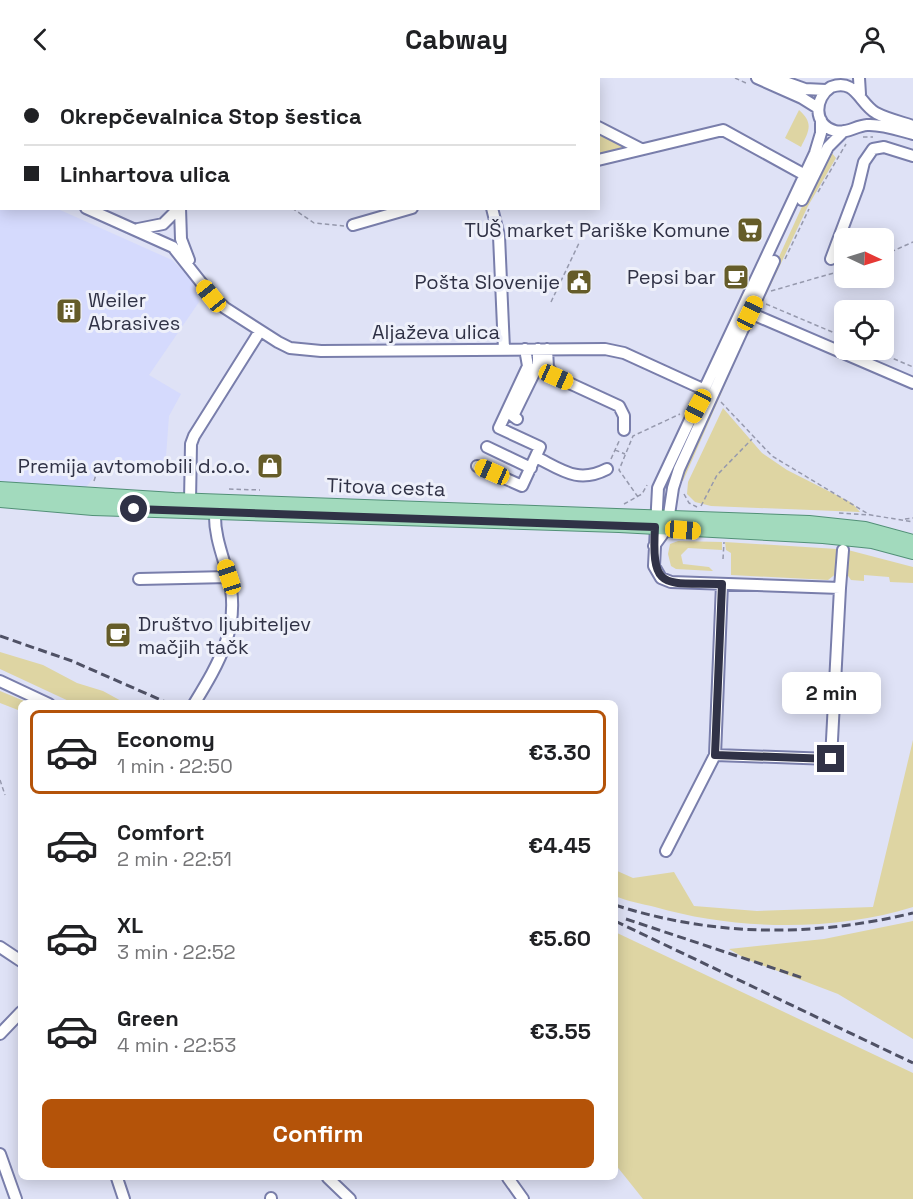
<!DOCTYPE html>
<html lang="en">
<head>
<meta charset="utf-8">
<style>
	body { margin:0; font-family:"Space Grotesk",sans-serif; background:#f6f6f6; color:#202124; height:100vh; display:flex; flex-direction:column; font-size:22px; white-space:nowrap }
	* { box-sizing:border-box; margin:0 }
	p { font-size:20px; color:#757577 }
	.icon { flex:none; width:33px; height:33px; fill:none; stroke:currentColor; stroke-width:2; stroke-linecap:round; stroke-linejoin:round }
	.map { position:relative; flex:1; overflow:hidden }
	.side { position:absolute; left:18px; top:622px; width:600px; height:480px; display:flex; flex-direction:column; background:#fff; border-radius:9px; box-shadow:0 3px 15px #0003 }
	.side>* { flex:none }
	.guide { position:absolute; left:0px; top:0px; width:600px; height:132px; box-shadow:0 3px 15px #0003; display:grid; align-content:center; height:132px; padding:0 24px; background:#fff }
	.needle { width:39px; rotate:94deg }
	.controls { position:absolute; left:834px; top:150px; display:grid; gap:12px }
	.controls a { display:grid; place-items:center; width:60px; height:60px; border-radius:9px; background:#fff; box-shadow:0 3px 15px #0003; font-size:30px }
	.end { position:absolute; width:27px; height:27px; margin:-14px; border:8px solid #303246; background:#fff; box-shadow:0 0 0 3px #fff }
	.from { border-radius:50% }
	.bubble { position:absolute; height:42px; border-radius:9px; background:#fff; box-shadow:0 3px 15px #0003; font-size:20px; font-weight:700; line-height:42px; text-align:center }
	.car { position:absolute; width:18px; height:36px; margin:-18px -9px; border-radius:8px; box-shadow:0 0 4px 2px #0007; background:linear-gradient(#f5c518 24%,#345 0 40%,#f5c518 0 76%,#345 0 86%,#f5c518 0) }
	.guide b { display:flex; align-items:center; gap:21px; height:57px; font-size:22px }
	.guide b+b { border-top:2px solid #e0e0e0 }
	.guide i { width:15px; height:15px; background:#202124 }
	ul { padding:10px 0 0; list-style:none }
	li { display:flex; align-items:center; gap:18px; height:84px; margin:0 12px 9px; padding:0 12px; border:3px solid transparent; border-radius:9px }
	li div { flex:1 }
	li b { display:block; font-size:22px }
	li em { font-style:normal; font-weight:700 }
	li.active { border-color:#b45309 }
	li>.icon { width:54px; height:54px; stroke-width:1.5 }
	.cta { display:flex; gap:12px; margin-top:auto; padding:12px 24px }
	.cta a { flex:1; height:69px; border-radius:9px; background:#b45309; color:#fff; font-size:24px; font-weight:700; line-height:69px; text-align:center }
	header { display:flex; justify-content:space-between; align-items:center; height:78px; padding:0 24px; background:#fff; font-size:27px; font-weight:700 }
	.map>svg:first-child { display:block }
</style>
</head>
<body>
<header><svg class="icon" aria-label="back" viewBox="0 0 24 24"><path d="M15 5l-7 7 7 7"/></svg>Cabway<svg class="icon" aria-label="person" viewBox="0 0 24 24"><circle cx="12" cy="8" r="4"/><path d="M4 21q1-7 8-7t8 7"/></svg></header>
<div class="map">
<svg width="913" height="1121" viewBox="0 0 913 1121">
	<rect width="100%" height="100%" fill="#dfe2f6"/>
	<path fill="#d5dafd" d="M0,105L2,130L58,131L172,182L195,205L199,224L149,297L181,316L169,338L165,392L101,390L83,413L0,404Z"/>
	<path fill="#ded5a3" d="M799,32C814,45 809,53 801,69L785,60Z
		M599,55L626,69L599,76Z
		M831,74L836,80L808,128L766,217L762,216L822,85Z
		M752,245L683,403H680L683,391Z
		M723,330L762,375L787,392L852,425L860,434L711,428L695,424L687,416L688,404Z
		M678,463L722,464V472L688,470L681,477L683,486L709,489L713,493L676,491L671,488L668,476L670,466Z
		M725,464L837,471V495L828,502L731,497V475L726,472Z
		M848,472L913,489V505L890,504L889,499L864,497V503L851,502L846,495Z
		M0,574L43,587L77,605L103,613L125,625H73L0,591Z
		M0,613L29,625L21,626V639L18,632L0,625Z
		M913,662V829C834,854 734,852 655,829C642,826 627,823 615,818V792L633,800L674,794L694,828L757,833L873,829Z
		M913,843V961L838,916L746,881L729,871L824,861Z
		M615,854L913,995V1121H643L615,1086Z"/>
	<g fill="none" stroke-linecap="round" stroke-linejoin="round">
		<g stroke="#797eab" stroke-width="14">
			<path id="minor" d="M26,0L30,2
				M199,0L201,2
				M452,0L453,2
				M502,0L505,2
				M757,0L802,20L818,30
				M774,0L805,11L826,12
				M859,0L860,16
				M273,2L274,0
				M913,48C901,44 887,41 876,35C859,25 856,0 831,9C814,20 813,47 835,53C847,56 855,48 867,47C882,46 898,52 913,56
				M598,49L641,71
				M598,82L723,52L805,97
				M0,95L2,96
				M802,122L828,69L844,53
				M86,130L173,169L211,217L225,230L278,264L290,270L321,273L605,271L624,275L705,312
				M180,130L181,161L189,182
				M492,130L499,158L504,271
				M353,147L412,130
				M138,151L163,146L179,130
				M831,181L858,109L864,84L873,71L884,69L913,78
				M750,235L913,305
				M547,271L548,290L556,299L619,328L624,338V352
				M517,341L513,338L538,287V271
				M487,369L531,390
				M536,379C562,392 578,406 607,391
				M477,388L522,408L540,369L499,350L528,288L525,271
				M190,423L191,366L194,358L260,253
				M654,468L667,450L673,410L679,391L774,183
				M139,501L229,499
				M840,510L843,472
				M0,603L49,626
				M194,626C219,585 242,547 228,497C222,476 214,456 215,434
				M715,677L831,681L840,510L671,504L661,500L654,488L658,410L815,75L821,55V42
				M666,773L715,677L722,506
				M0,869L21,883
				M0,956L21,934
				M0,1076L16,1121
				M117,1100L124,1121
				M328,1100L350,1121
				M508,1100L523,1121
				M271,1120V1121"/>
		</g>
		<g stroke="#529077" stroke-width="16">
			<path id="major" d="M0,411L174,422L809,445L865,451L913,464
				M0,422L93,430L619,447L823,458L872,463L913,474"/>
		</g>
		<path stroke="#9699ad" stroke-width="1.5" stroke-dasharray="4.5 3" stroke-linecap="butt" d="M735,0L748,6
			M863,59H873
			M818,114L846,66
			M292,130L314,145L344,148
			M884,177L913,164
			M785,181L809,131
			M840,185L844,187
			M771,213L844,192
			M551,224L580,163
			M766,226L844,259
			M873,272L913,289
			M721,324L772,378L870,437
			M615,372L625,376
			M611,381L620,361
			M94,403L98,390
			M229,411L260,412
			M684,416L689,425L697,429
			M638,419L619,392L633,358L680,336
			M624,426L642,416L647,407
			M701,428L717,397L752,361
			M839,435L871,437L913,444
			M905,441L913,440
			M723,481L724,464
			M0,702L5,717"/>
		<use href="#minor" stroke="#fff" stroke-width="10"/>
		<use href="#major" stroke="#a2dabd" stroke-width="14"/>
		<path stroke="#4f5165" stroke-width="3" stroke-dasharray="9 4.5" stroke-linecap="butt" d="M0,558L72,583L170,626
			M615,827C715,859 812,859 913,835
			M626,841L803,900
			M615,843L913,985"/>
	</g>
	<g fill="none" stroke-linecap="round" stroke-linejoin="round">
		<path stroke="#303246" stroke-width="8" d="M134,431L655,449C651,515 665,504 722,506L715,677L831,681"/>
	</g>
	<defs>
		<g id="supermarket-square" transform="scale(1.35)"><rect x="-9" y="-9" width="18" height="18" rx="4" fill="#655c29" stroke="#eef0fa"/><path d="M-6-5.5h2.5l.6 2H6L4.5 2H-2.5L-4.4-4H-6ZM-1.5 3.2a1.3 1.3 0 1 0 .1 0ZM3 3.2a1.3 1.3 0 1 0 .1 0Z" fill="#fff"/></g>
		<g id="cafe-square" transform="scale(1.35)"><rect x="-9" y="-9" width="18" height="18" rx="4" fill="#655c29" stroke="#eef0fa"/><path d="M-5.5-4.5H6V0H3Q3 3.5 0 3.5H-2.5Q-5.5 3.5-5.5 0ZM3-3.2v2h1.7v-2ZM-6 4.5H4V6H-6Z" fill="#fff"/></g>
		<g id="civic-square" transform="scale(1.35)"><rect x="-9" y="-9" width="18" height="18" rx="4" fill="#655c29" stroke="#eef0fa"/><path d="M-.6-6.5H3V-4.5H.6V-3L4-1V1h2V6H-6V1h2V-1L-.6-3ZM-1.2 2.5V6h2.4V2.5Z" fill="#fff"/></g>
		<g id="building-square" transform="scale(1.35)"><rect x="-9" y="-9" width="18" height="18" rx="4" fill="#655c29" stroke="#eef0fa"/><path d="M-4-6H4V6H1V3H-1V6H-4ZM-2.5-4.3h1.7v1.8h-1.7ZM.8-4.3h1.7v1.8H.8ZM-2.5-1h1.7V.8h-1.7ZM.8-1h1.7V.8H.8Z" fill="#fff"/></g>
		<g id="shop-square" transform="scale(1.35)"><rect x="-9" y="-9" width="18" height="18" rx="4" fill="#655c29" stroke="#eef0fa"/><path d="M-5-2.5h2.3a2.7 3.5 0 0 1 5.4 0H5L5.5 6h-11ZM-1.5-2.5h3a1.5 2.3 0 0 0-3 0Z" fill="#fff"/></g>
	</defs>
	<g fill-rule="evenodd">
		<use href="#supermarket-square" x="750" y="152"/>
		<use href="#cafe-square" x="736" y="199"/>
		<use href="#civic-square" x="579" y="204"/>
		<use href="#building-square" x="69" y="233"/>
		<use href="#shop-square" x="270" y="388"/>
		<use href="#cafe-square" x="118" y="557"/>
	</g>
	<g text-anchor="middle" stroke-width="6" stroke-linejoin="round" paint-order="stroke">
		<g font-size="20" fill="#303246" stroke="#eef0fa" text-anchor="end">
			<text x="730" y="159">TUŠ market Pariške Komune</text>
			<text x="716" y="206">Pepsi bar</text>
			<text x="560" y="211">Pošta Slovenije</text>
			<text x="88" y="229" text-anchor="start">Weiler<tspan x="88" dy="23">Abrasives</tspan></text>
			<text x="250" y="395">Premija avtomobili d.o.o.</text>
			<text x="138" y="553" text-anchor="start">Društvo ljubiteljev<tspan x="138" dy="23">mačjih tačk</tspan></text>
		</g>
		<g font-size="20" fill="#303246" stroke="#eef0fa">
			<text x="436" y="261">Aljaževa ulica</text>
			<text transform="translate(386 409) rotate(2)" y="7">Titova cesta</text>
		</g>
	</g>
</svg>
<div class="controls">
<a><svg class="needle" viewBox="-14 -14 28 28"><path d="M0-13l5 13h-10z" fill="#e53935"/><path d="M0 13l5-13h-10z" fill="#757577"/></svg></a>
<a><svg class="icon" aria-label="locate" viewBox="0 0 24 24"><circle cx="12" cy="12" r="6"/><path d="M12 2v4M12 18v4M2 12h4M18 12h4"/></svg></a>
</div>
<i class="end from" style="left:134px;top:431px"></i>
<i class="end" style="left:831px;top:681px"></i>
<div class="bubble" style="left:782px;top:594px;width:99px">2 min</div>
<i class="car" style="left:211px;top:218px;rotate:321deg"></i>
<i class="car" style="left:750px;top:235px;rotate:25deg"></i>
<i class="car" style="left:556px;top:299px;rotate:114deg"></i>
<i class="car" style="left:698px;top:328px;rotate:208deg"></i>
<i class="car" style="left:492px;top:394px;rotate:294deg"></i>
<i class="car" style="left:683px;top:452px;rotate:94deg"></i>
<i class="car" style="left:229px;top:499px;rotate:342deg"></i>
<div class="guide">
<b><i class="from"></i>Okrepčevalnica Stop šestica</b>
<b><i></i>Linhartova ulica</b>
</div>
<section class="side">
<ul>
<li class="active"><svg class="icon" aria-label="car" viewBox="0 0 24 24"><path d="M5 17H2v-5l4-1 3-4h7l3 4 3 1v5h-3M9 17h6M6 11h13"/><circle cx="7" cy="17" r="2"/><circle cx="17" cy="17" r="2"/></svg><div><b>Economy</b><p>1 min · 22:50</p></div><em>€3.30</em></li>
<li><svg class="icon" aria-label="car" viewBox="0 0 24 24"><path d="M5 17H2v-5l4-1 3-4h7l3 4 3 1v5h-3M9 17h6M6 11h13"/><circle cx="7" cy="17" r="2"/><circle cx="17" cy="17" r="2"/></svg><div><b>Comfort</b><p>2 min · 22:51</p></div><em>€4.45</em></li>
<li><svg class="icon" aria-label="car" viewBox="0 0 24 24"><path d="M5 17H2v-5l4-1 3-4h7l3 4 3 1v5h-3M9 17h6M6 11h13"/><circle cx="7" cy="17" r="2"/><circle cx="17" cy="17" r="2"/></svg><div><b>XL</b><p>3 min · 22:52</p></div><em>€5.60</em></li>
<li><svg class="icon" aria-label="car" viewBox="0 0 24 24"><path d="M5 17H2v-5l4-1 3-4h7l3 4 3 1v5h-3M9 17h6M6 11h13"/><circle cx="7" cy="17" r="2"/><circle cx="17" cy="17" r="2"/></svg><div><b>Green</b><p>4 min · 22:53</p></div><em>€3.55</em></li>
</ul>
<div class="cta"><a>Confirm</a></div>
</section>
</div>
</body>
</html>
